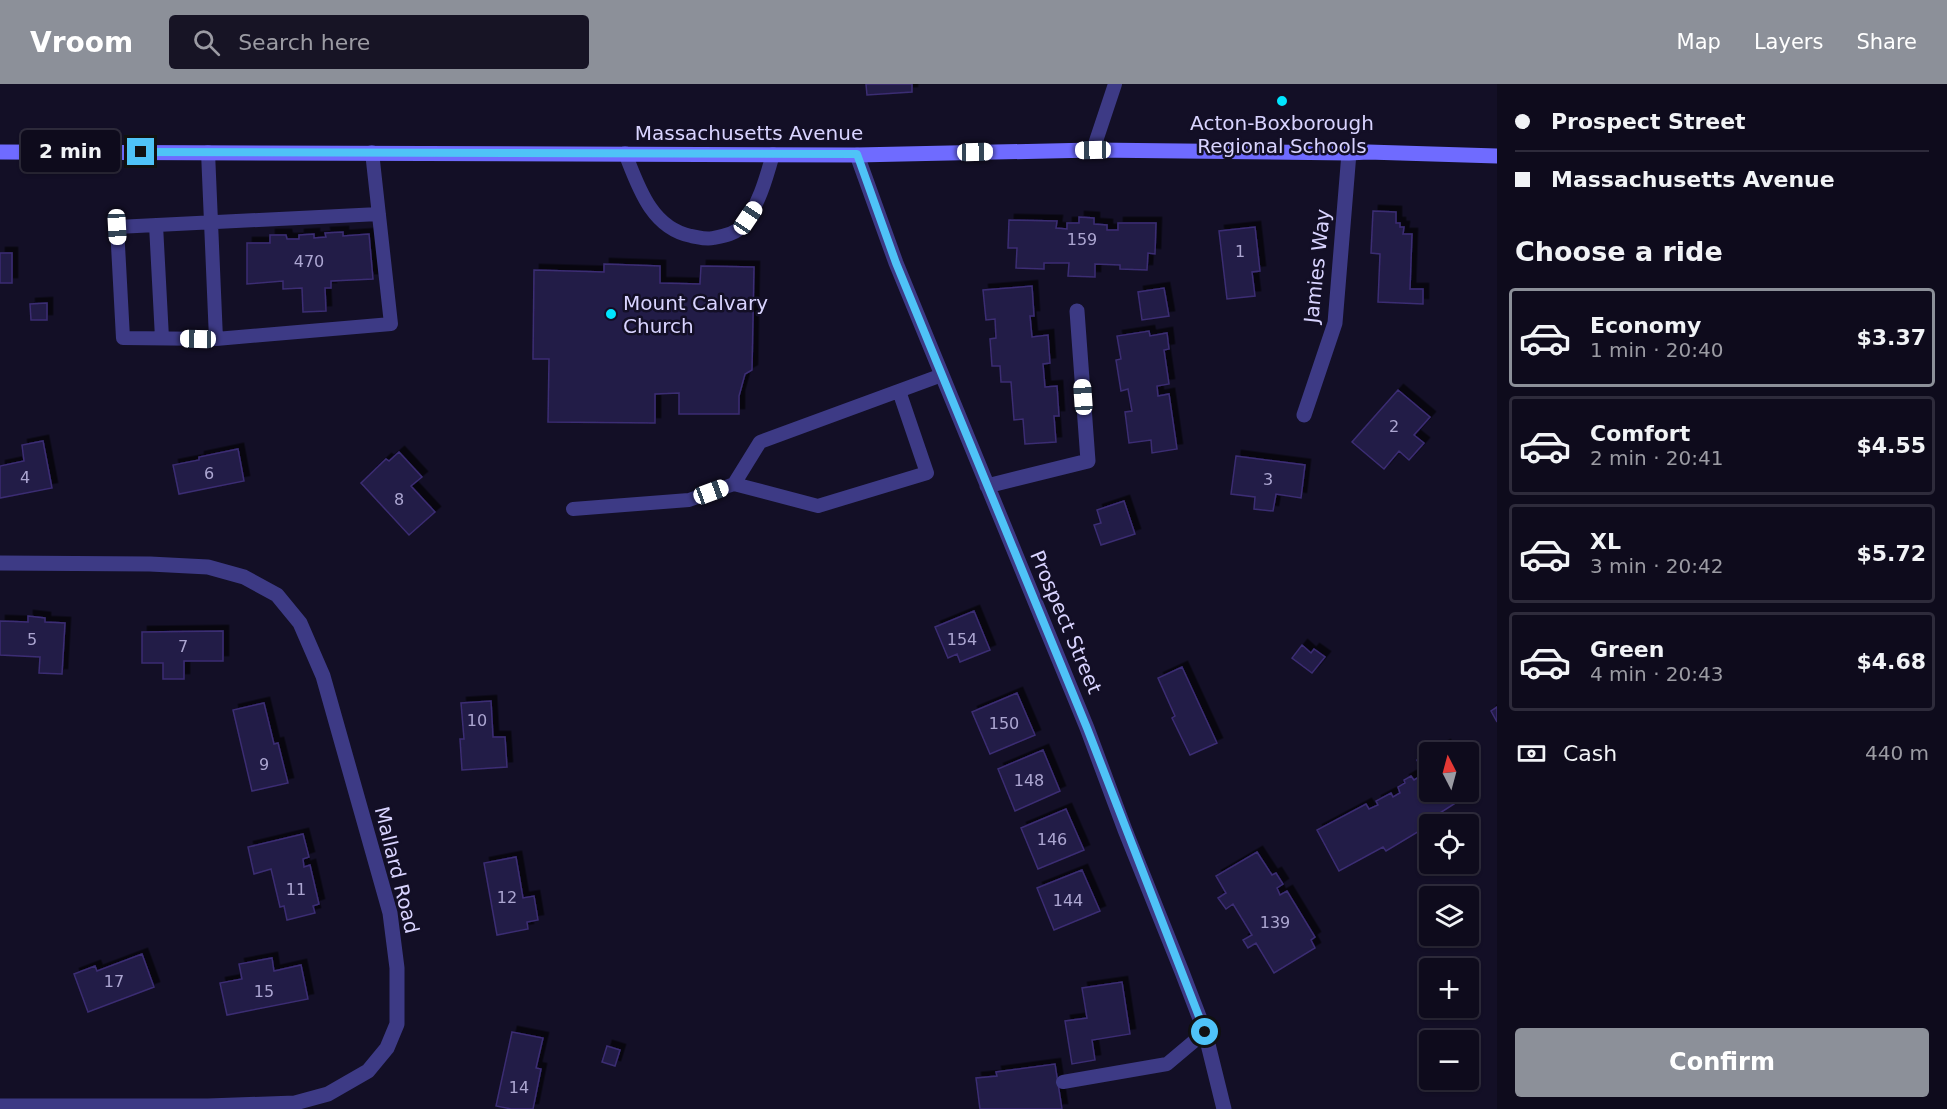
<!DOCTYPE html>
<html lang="en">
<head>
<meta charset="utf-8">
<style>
	body { margin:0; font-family:"DejaVu Sans",sans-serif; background:#171425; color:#f1f3f6; height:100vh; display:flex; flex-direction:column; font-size:22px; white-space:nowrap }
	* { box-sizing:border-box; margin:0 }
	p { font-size:20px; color:#9b9ba3 }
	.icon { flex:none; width:33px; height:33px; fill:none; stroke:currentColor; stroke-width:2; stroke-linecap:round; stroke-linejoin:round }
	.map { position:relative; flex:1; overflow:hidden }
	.drawer { display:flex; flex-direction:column; background:#0e0b1c; width:450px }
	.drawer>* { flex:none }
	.top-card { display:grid; align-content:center; height:132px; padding:0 18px; background:#0e0b1c }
	.needle { width:39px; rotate:354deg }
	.buttons { position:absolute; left:1419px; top:658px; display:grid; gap:12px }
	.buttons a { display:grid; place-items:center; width:60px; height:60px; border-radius:6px; background:#0e0b1c; box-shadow:0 2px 4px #0004,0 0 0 2px #2e2b3b; font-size:30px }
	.end { position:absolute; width:27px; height:27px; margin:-14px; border:8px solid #4fc3f7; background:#111; box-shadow:0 0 0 3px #111 }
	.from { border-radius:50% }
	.bubble { position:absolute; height:42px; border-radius:6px; background:#0e0b1c; box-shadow:0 2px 4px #0004,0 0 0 2px #2e2b3b; font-size:20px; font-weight:800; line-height:42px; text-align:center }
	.car { position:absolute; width:18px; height:36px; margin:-18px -9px; border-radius:8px; box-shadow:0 0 4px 2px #0007; background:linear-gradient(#fff 24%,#345 0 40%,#fff 0 76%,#345 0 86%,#fff 0) }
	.top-card b { display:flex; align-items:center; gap:21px; height:57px; font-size:22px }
	.top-card b+b { border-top:2px solid #2e2b3b }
	.top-card i { width:15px; height:15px; background:#f1f3f6 }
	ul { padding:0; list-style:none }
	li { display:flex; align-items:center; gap:18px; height:99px; margin:0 12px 9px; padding:0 6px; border:3px solid #2e2b3b; border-radius:6px }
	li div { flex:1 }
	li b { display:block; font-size:22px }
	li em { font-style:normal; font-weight:800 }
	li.active { border-color:#8c9099 }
	li>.icon { width:54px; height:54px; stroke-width:1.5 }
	h2 { padding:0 18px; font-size:27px; line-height:72px }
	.pay { display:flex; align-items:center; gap:15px; height:66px; padding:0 18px; font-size:22px }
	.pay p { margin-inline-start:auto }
	.primary-button { display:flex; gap:12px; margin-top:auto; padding:12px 18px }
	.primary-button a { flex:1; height:69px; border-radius:6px; background:#8c9099; color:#fff; font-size:24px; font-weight:800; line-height:69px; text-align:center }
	header { display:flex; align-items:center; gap:36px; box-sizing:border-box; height:84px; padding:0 30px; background:#8c9099; color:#fff }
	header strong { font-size:28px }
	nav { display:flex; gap:33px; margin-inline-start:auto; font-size:21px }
	.search { width:420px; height:54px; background:#171425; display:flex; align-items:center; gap:15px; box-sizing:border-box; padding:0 21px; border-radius:6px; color:#9b9ba3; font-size:22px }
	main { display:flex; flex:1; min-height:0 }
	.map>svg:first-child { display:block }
</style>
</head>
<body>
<header>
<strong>Vroom</strong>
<div class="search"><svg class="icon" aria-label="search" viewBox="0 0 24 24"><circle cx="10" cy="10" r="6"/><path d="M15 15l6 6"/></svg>Search here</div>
<nav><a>Map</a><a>Layers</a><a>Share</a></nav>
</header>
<main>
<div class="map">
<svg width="1497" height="1025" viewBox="0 0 1497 1025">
	<defs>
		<filter id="shadow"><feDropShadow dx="5.5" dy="-5.5" stdDeviation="0" flood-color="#0009"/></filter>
	</defs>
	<rect width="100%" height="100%" fill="#130f26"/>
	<path fill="#241b47" stroke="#3b2d73" stroke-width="1.5" filter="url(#shadow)" d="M866,0H912V8L867,11Z
		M1373,127L1396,128V139H1400V143H1404L1403,150H1412L1410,205H1423V220L1378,218L1380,170L1371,169Z
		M1079,133L1094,134V140L1107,141V146H1118V139H1156L1155,170L1148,169L1147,186L1120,185V181L1095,180V193L1068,192L1069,179H1044V185L1016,184L1017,164H1008L1009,136L1057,137L1056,144L1067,145V139H1079Z
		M1255,143L1260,187L1252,188L1255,212L1227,215L1219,147Z
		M343,148V152L369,150L373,195L331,197V204H325L326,227L303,228L302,204L283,205V197L247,200V159H270V151H286L287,155H299V151L314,150V154L326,153L325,149Z
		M0,169H12V199H0Z
		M604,180L660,182V199L700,200L701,182L754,183L752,286L745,290L739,312V330H679V309L655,310V339L548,338L549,275H533L534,186L604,188Z
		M1032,202L1034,232H1030L1032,253L1048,251L1050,279L1043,280L1045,303L1057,302L1059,332H1054L1056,358L1025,360L1023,335L1014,336L1011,298H1001L1000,282H992L990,255L996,254L995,235L986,236L983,206Z
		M1164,204L1169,232L1142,236L1138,208Z
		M47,219V236H31L30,220Z
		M1149,247L1150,252L1167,249L1169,265L1164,266L1169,300L1157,302L1158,312L1169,310L1177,365L1152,369L1151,356L1129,359L1125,328L1132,327L1128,305L1121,307L1116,276L1121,275L1117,252Z
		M1398,306L1430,333L1414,351L1424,359L1409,376L1399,367L1384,385L1352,358Z
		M43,357L52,404L0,414V382L24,377L22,361Z
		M238,365L244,397L179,410L173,381L199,376V373Z
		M399,368L422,393L411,402L435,428L409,451L361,399L386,375L389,377Z
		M1236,372L1305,381L1301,414L1276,410L1273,427L1254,425L1255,413L1231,410Z
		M1124,417L1135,450L1101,461L1094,441L1101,439L1097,426Z
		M974,527L990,566L960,578L957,570L948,574L935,543Z
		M28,532L45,534V538L65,539L62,590L39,589L40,573L0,571V537L28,538Z
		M223,547V577H184V595H163V579H142V548Z
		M1302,561L1311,569L1314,565L1325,573L1312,589L1292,574Z
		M1182,583L1217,659L1190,671L1172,634L1175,632L1158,594Z
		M1017,609L1035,651L990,670L972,628Z
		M491,617L493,653H505L507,683L462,686L460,655H464L461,619Z
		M264,619L274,660L278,659L288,699L252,707L233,626Z
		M1497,623V638L1491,627Z
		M1445,661L1449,669H1431Z
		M1043,666L1060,707L1015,727L998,685Z
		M1430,670V708H1468V705L1471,709L1429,736L1431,740L1386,767L1383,763L1339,787L1317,746L1366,720L1369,725L1378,721L1376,717L1391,709L1393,713L1400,709L1398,703L1405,699L1404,696L1411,692L1414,696L1424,690L1417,676Z
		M1066,725L1084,766L1038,785L1021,744Z
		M303,750L309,773L303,775L304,783L310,781L319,820L313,822L315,829L287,836L284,822L280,823L271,785L254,790L248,763Z
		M1257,768L1272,791L1276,789L1283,800L1277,804L1280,811L1287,807L1315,853L1311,856L1315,864L1274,889L1256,859L1248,864L1243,856L1252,851L1233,820L1226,825L1218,814L1226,809L1216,792Z
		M516,773L523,814L534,812L538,836L527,838L528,845L497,851L484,779Z
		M1082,786L1100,827L1054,846L1037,804Z
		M142,870L154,903L88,928L74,890L95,882L97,887Z
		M272,874L274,887L301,881L308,915L227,931L220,899L242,895L239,880Z
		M1122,898L1130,950L1092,956L1095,976L1072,980L1065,937L1087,934L1082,904Z
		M512,948L543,954L536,984L541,985L533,1025H511L496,1022Z
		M607,962L620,966L615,982L602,978Z
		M1055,980L1062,1025H980L976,994L997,992L996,988Z"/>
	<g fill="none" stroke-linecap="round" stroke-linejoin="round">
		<path stroke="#3d3a85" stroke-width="14" d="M1093,66L1115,0
			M208,68L216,255L391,240L372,68
			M625,69C638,102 651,144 691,152C698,153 706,156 713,154C723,152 736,150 742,142C759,121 766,95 773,70
			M156,141L162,254
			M216,255L123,254L117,143L379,130
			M734,400L818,422L927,389L899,307
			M573,425L689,416L734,400L760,358L942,291
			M1063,998L1167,980L1205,948"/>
		<path stroke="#3d3a85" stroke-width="15" d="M857,71L896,179L1087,644L1125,746L1182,888L1205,948L1224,1025
			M1304,331L1335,239L1349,69
			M987,402L1088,377L1077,227
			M0,479L150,480L208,483L244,493L277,511L300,539L323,592L390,829L397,884V940L387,964L368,987L328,1010L295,1019L208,1022H0"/>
		<path stroke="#6f6bff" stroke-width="15" d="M0,68L857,71L1093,66L1349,69L1368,68L1497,72"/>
	</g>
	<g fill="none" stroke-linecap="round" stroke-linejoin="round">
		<path stroke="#4fc3f7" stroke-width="8" d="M141,68L857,70L896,179L1087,644L1205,948"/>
	</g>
	<g fill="#00e5ff" stroke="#130f26" stroke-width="2">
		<circle cx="1282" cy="17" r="6"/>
		<circle cx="611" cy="230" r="6"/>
	</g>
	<g text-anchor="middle" stroke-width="5" stroke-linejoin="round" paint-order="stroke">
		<g font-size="16" fill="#aca6d1">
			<text x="1082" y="161">159</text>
			<text x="1240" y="173">1</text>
			<text x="309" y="183">470</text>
			<text x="1394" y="348">2</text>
			<text x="209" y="395">6</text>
			<text x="25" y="399">4</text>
			<text x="1268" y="401">3</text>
			<text x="399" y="421">8</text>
			<text x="32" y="561">5</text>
			<text x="962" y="561">154</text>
			<text x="183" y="568">7</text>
			<text x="477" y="642">10</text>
			<text x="1004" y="645">150</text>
			<text x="264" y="686">9</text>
			<text x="1029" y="702">148</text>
			<text x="1052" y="761">146</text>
			<text x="296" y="811">11</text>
			<text x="507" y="819">12</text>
			<text x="1068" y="822">144</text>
			<text x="1275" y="844">139</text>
			<text x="114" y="903">17</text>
			<text x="264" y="913">15</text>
			<text x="519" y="1009">14</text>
		</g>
		<g font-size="20" fill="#d9d4ff" stroke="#130f26">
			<text x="1282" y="46">Acton-Boxborough<tspan x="1282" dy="23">Regional Schools</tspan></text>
			<text x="623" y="226" text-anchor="start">Mount Calvary<tspan x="623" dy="23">Church</tspan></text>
		</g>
		<g font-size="20" fill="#d9d4ff" stroke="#130f26">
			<text x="749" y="56">Massachusetts Avenue</text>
			<text transform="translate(1317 182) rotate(-84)" y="7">Jamies Way</text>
			<text transform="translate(1066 538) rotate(67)" y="7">Prospect Street</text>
			<text transform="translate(397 786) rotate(76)" y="7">Mallard Road</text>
		</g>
	</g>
</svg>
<div class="buttons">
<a><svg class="needle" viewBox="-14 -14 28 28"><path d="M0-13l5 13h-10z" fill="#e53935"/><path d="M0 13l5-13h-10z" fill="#9b9ba3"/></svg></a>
<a><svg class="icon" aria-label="locate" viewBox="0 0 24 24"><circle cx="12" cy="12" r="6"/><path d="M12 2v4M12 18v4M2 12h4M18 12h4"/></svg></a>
<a><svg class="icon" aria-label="layers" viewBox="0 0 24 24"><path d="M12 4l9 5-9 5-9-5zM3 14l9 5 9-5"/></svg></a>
<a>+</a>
<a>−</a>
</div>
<i class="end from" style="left:1205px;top:948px"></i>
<i class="end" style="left:141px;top:68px"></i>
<div class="bubble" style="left:21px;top:46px;width:99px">2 min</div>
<i class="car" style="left:1093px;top:66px;rotate:269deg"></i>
<i class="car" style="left:975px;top:68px;rotate:89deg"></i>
<i class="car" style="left:748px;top:134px;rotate:34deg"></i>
<i class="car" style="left:117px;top:143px;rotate:177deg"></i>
<i class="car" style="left:198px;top:255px;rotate:271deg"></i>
<i class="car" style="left:1083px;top:313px;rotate:356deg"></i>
<i class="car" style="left:711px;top:408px;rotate:70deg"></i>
</div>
<section class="drawer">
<div class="top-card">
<b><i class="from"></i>Prospect Street</b>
<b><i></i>Massachusetts Avenue</b>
</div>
<h2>Choose a ride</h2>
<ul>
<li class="active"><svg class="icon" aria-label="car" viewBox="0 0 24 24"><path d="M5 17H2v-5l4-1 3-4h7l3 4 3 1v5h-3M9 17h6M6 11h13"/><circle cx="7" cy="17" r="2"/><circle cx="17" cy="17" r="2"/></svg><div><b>Economy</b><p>1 min · 20:40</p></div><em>$3.37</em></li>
<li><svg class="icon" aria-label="car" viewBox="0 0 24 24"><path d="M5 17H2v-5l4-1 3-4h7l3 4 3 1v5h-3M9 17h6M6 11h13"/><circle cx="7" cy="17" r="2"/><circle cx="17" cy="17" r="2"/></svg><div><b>Comfort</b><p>2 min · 20:41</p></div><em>$4.55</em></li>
<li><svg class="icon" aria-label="car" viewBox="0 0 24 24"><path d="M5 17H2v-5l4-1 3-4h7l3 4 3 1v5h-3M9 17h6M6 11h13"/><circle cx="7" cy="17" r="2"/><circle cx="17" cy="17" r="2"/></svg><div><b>XL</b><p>3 min · 20:42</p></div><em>$5.72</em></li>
<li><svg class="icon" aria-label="car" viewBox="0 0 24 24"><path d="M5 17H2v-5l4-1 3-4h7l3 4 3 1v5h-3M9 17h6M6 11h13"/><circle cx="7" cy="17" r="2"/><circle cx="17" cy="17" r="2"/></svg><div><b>Green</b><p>4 min · 20:43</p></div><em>$4.68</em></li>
</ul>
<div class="pay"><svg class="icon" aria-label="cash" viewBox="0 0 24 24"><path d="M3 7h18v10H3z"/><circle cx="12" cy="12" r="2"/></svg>Cash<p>440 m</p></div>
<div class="primary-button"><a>Confirm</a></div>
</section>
</main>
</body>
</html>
